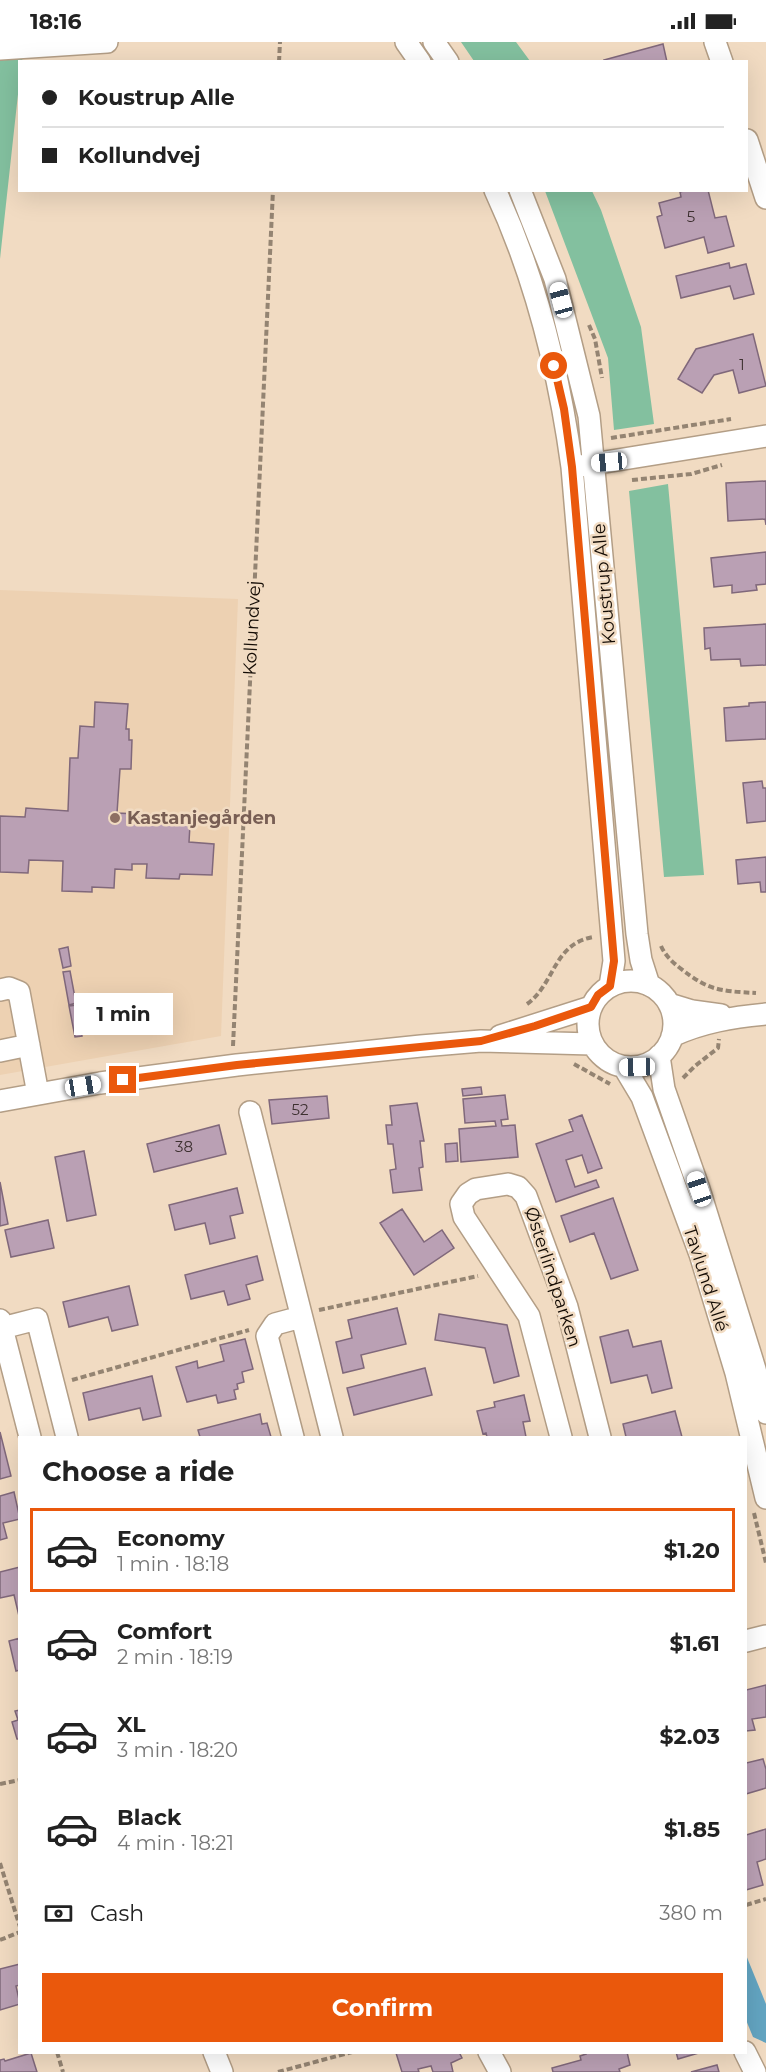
<!DOCTYPE html>
<html lang="en">
<head>
<meta charset="utf-8">
<style>
	body { margin:0; font-family:Montserrat,sans-serif; background:#f2f2f2; color:#222; height:100vh; display:flex; flex-direction:column; font-size:22px; white-space:nowrap }
	* { box-sizing:border-box; margin:0 }
	p { font-size:20px; color:#767676 }
	.icon { flex:none; width:33px; height:33px; fill:none; stroke:currentColor; stroke-width:2; stroke-linecap:round; stroke-linejoin:round }
	.map { position:relative; flex:1; overflow:hidden }
	.drawer { position:absolute; left:18px; top:1394px; width:729px; height:618px; display:flex; flex-direction:column; background:#fff; border-radius:0px; box-shadow:0 6px 24px #0002 }
	.drawer>* { flex:none }
	.banner { position:absolute; left:18px; top:18px; width:730px; height:132px; border-radius:0px; box-shadow:0 6px 24px #0002; display:grid; align-content:center; height:132px; padding:0 24px; background:#fff }
	.end { position:absolute; width:27px; height:27px; margin:-14px; border:8px solid #ea580c; background:#fff; box-shadow:0 0 0 3px #fff }
	.from { border-radius:50% }
	.bubble { position:absolute; height:42px; border-radius:0px; background:#fff; box-shadow:0 6px 24px #0002; font-size:20px; font-weight:700; line-height:42px; text-align:center }
	.car { position:absolute; width:18px; height:36px; margin:-18px -9px; border-radius:8px; box-shadow:0 0 4px 2px #0007; background:linear-gradient(#fff 24%,#345 0 40%,#fff 0 76%,#345 0 86%,#fff 0) }
	.banner b { display:flex; align-items:center; gap:21px; height:57px; font-size:22px }
	.banner b+b { border-top:2px solid #e0e0e0 }
	.banner i { width:15px; height:15px; background:#222 }
	ul { padding:0; list-style:none }
	li { display:flex; align-items:center; gap:18px; height:84px; margin:0 12px 9px; padding:0 12px; border:3px solid transparent; border-radius:0px }
	li div { flex:1 }
	li b { display:block; font-size:22px }
	li em { font-style:normal; font-weight:700 }
	li.selected { border-color:#ea580c }
	li>.icon { width:54px; height:54px; stroke-width:1.5 }
	h2 { padding:0 24px; font-size:27px; line-height:72px }
	.pay { display:flex; align-items:center; gap:15px; height:66px; padding:0 24px; font-size:22px }
	.pay p { margin-inline-start:auto }
	.action { display:flex; gap:12px; margin-top:auto; padding:12px 24px }
	.action a { flex:1; height:69px; border-radius:0px; background:#ea580c; color:#fff; font-size:24px; font-weight:700; line-height:69px; text-align:center }
	.status { display:flex; justify-content:space-between; align-items:center; height:42px; padding:0 30px; background:#fff; direction:ltr }
	.status svg { height:16px; fill:currentColor }
	.map>svg:first-child { display:block }
</style>
</head>
<body>
<div class="status"><b>18:16</b><svg viewBox="0 0 49 12"><path d="M0 12V9h3v3zM5 12V6h3v6zM10 12V3h3v9zM15 12V0h3v12zM26 1h20v11H26zM47 4h2v5h-2z"/></svg></div>
<div class="map">
<svg width="766" height="2030" viewBox="0 0 766 2030">
	<rect width="100%" height="100%" fill="#f1dbc2"/>
	<path fill="#edd1b2" d="M0,548L238,557L221,994L0,1033Z"/>
	<path fill="#83c09f" d="M461,0H516L530,19H474Z
		M23,14L22,19L20,20L19,43L0,217V15Z
		M545,149H592L601,168L641,285L654,382L614,388L608,316Z
		M668,442L704,833L664,835L629,449Z"/>
	<path fill="#63a5c2" d="M746,1913L766,1962V2001L753,1995L746,1978Z"/>
	<path fill="#baa0b4" stroke="#80687b" stroke-width="1.5" d="M663,2L667,20H605L604,18Z
		M687,148H708L715,176L726,174L734,204L708,211L704,195L665,206L657,175L662,173L659,161L681,155L680,150Z
		M729,221L730,226L746,222L754,252L734,257L730,244L681,256L676,234Z
		M753,292L766,344L739,351L733,328L714,333L702,351L678,337L696,307Z
		M766,439V483L765,477L728,479L726,441Z
		M766,510V542L756,543L757,548L732,551V543L714,545L711,516Z
		M766,582V623L741,624L740,617L711,618L710,606L705,607L704,586Z
		M95,660L128,662L126,687H129V698H132L131,727H120L117,771L159,773L158,781L190,783L189,800L214,802L212,833L180,832L179,837L146,836L147,822H132V828L115,827L114,846L92,845V850L62,849L63,819L29,818L28,831L0,830V774L25,775L26,766L68,769L70,716H78L80,684L94,685Z
		M766,660V697L726,699L724,666L749,664V661Z
		M762,739L763,746H766V779L747,781L743,741Z
		M766,815V850H761L760,840L738,842L736,818Z
		M68,905L71,924L63,926L59,907Z
		M70,929L76,961L69,963L63,930Z
		M77,963L82,994L75,995L69,964Z
		M481,1045L482,1052L463,1054L462,1047Z
		M505,1053L508,1077L501,1078L502,1084L515,1083L518,1115L461,1120L459,1087L496,1084L495,1079L465,1081L463,1057Z
		M327,1054L329,1076L272,1082L269,1058Z
		M417,1061L424,1099H420L423,1125L419,1126L422,1148L393,1151L390,1128L396,1127L393,1102H388L386,1083H392L390,1064Z
		M582,1073L602,1126L588,1131L582,1113L566,1118L575,1145L596,1138L599,1145L556,1160L536,1102L573,1089L569,1078Z
		M219,1083L226,1112L154,1130L147,1102Z
		M457,1101L458,1119L446,1120L445,1102Z
		M84,1109L96,1173L67,1179L55,1115Z
		M0,1140L8,1182L0,1184Z
		M237,1146L243,1171L230,1174L235,1196L210,1202L205,1181L175,1188L169,1163Z
		M613,1156L638,1228L611,1237L594,1191L570,1200L561,1174Z
		M402,1167L424,1200L442,1188L454,1206L414,1233L380,1181Z
		M48,1178L54,1206L11,1215L5,1188Z
		M257,1214L263,1238L246,1243L250,1257L228,1263L224,1249L191,1257L185,1233Z
		M129,1244L138,1283L112,1289L108,1275L69,1285L63,1260Z
		M397,1266L406,1302L361,1313L364,1326L343,1331L336,1300L352,1296L348,1278Z
		M439,1272L507,1283L519,1334L494,1341L485,1306L435,1298Z
		M628,1288L633,1305L661,1299L672,1346L652,1351L647,1333L611,1341L600,1295Z
		M245,1297L253,1327L242,1330L244,1340L237,1342L238,1347L234,1348L236,1357L218,1361L216,1353L187,1360L176,1325L197,1319L198,1326L224,1319L220,1303Z
		M425,1326L432,1353L354,1373L347,1346Z
		M152,1334L161,1374L143,1378L140,1366L89,1378L83,1351Z
		M524,1353L530,1379L523,1380L526,1395H487L486,1391L483,1392L477,1369L495,1365L494,1360Z
		M675,1369L682,1395H626L623,1382Z
		M260,1372L262,1382L267,1381L271,1395H200L198,1388Z
		M0,1390L11,1434L0,1437Z
		M14,1450L20,1477L3,1481L7,1496L0,1498V1454Z
		M20,1525V1574H19L14,1553L0,1556V1530Z
		M20,1596V1628L16,1629L9,1599Z
		M766,1643V1675L752,1677L755,1688L746,1689V1648Z
		M20,1668V1697H17L12,1680L18,1678L15,1669Z
		M763,1717L766,1727V1746L746,1752V1721Z
		M766,1787V1817L757,1820L763,1843L746,1848V1793Z
		M20,1922V1943L16,1944L20,1962L0,1968V1927Z
		M459,2010L462,2016L451,2021L453,2030H433L431,2024L418,2027L419,2030H402L396,2011Z
		M585,2010H627L630,2023L619,2027L620,2030H553L552,2026L581,2018L580,2014L586,2012Z
		M676,2010H702L678,2017Z
		M31,2011L37,2030H0V2018L4,2017L5,2019Z
		M717,2023L719,2030H691Z"/>
	<g fill="none" stroke-linecap="round" stroke-linejoin="round">
		<g stroke="#b39e86" stroke-width="24">
			<path id="minor" d="M406,0L420,20
				M434,0L448,20
				M715,0L722,20
				M0,7L107,0
				M747,98L766,156
				M495,148C536,236 559,330 572,425L614,919L610,944
				M520,148L555,237L589,374L637,892L641,918L649,943
				M580,424L766,394
				M588 982a43 43 0 1 1 86 0a43 43 0 1 1-86 0Z
				M0,948L9,946L19,950L38,1052
				M669,962L692,969L721,973
				M500,994L591,965
				M672,994C702,980 733,975 766,972
				M0,1009L29,1003
				M659,1014L664,1047L699,1147L755,1327L766,1371
				M624,1025L642,1055L700,1212L736,1331L766,1456
				M0,1059L100,1041L237,1023L421,1004L481,999L592,1002
				M250,1070L332,1395
				M0,1278L30,1395
				M2,1286L37,1277L67,1395
				M293,1395L267,1294L275,1282L301,1275
				M561,1395L529,1274L464,1175L461,1162L468,1152L476,1147L508,1142L518,1145L526,1154L567,1265L600,1395
				M746,1599L766,1594
				M214,2010L222,2030
				M489,2010L500,2030
				M745,2010L755,2030"/>
		</g>
		<path stroke="#948472" stroke-width="4" stroke-dasharray="6 3" stroke-linecap="butt" d="M279,20L280,0
			M589,283L595,297L602,336
			M611,396L731,377
			M632,438L691,432L722,423
			M661,904C665,913 672,920 680,926C709,949 720,949 756,951
			M527,962C555,942 553,902 593,895
			M233,1004L273,148
			M574,1022L610,1042
			M683,1036L695,1024L718,1006L719,997
			M319,1268L478,1234
			M72,1338L249,1288
			M754,1471L766,1521
			M0,1742L20,1738
			M0,1821L20,1885
			M746,1863L766,1857
			M0,1898L20,1890
			M57,2010L63,2030
			M278,2030L352,2010"/>
		<use href="#minor" stroke="#fff" stroke-width="21"/>
	</g>
	<g fill="none" stroke-linecap="round" stroke-linejoin="round">
		<path stroke="#ea580c" stroke-width="8" d="M123,1038L237,1023L481,999L535,984L591,965L598,953L610,944L614,919L572,425L564,367L554,324"/>
	</g>
	<circle fill="#8d6e63" stroke="#f1dbc2" stroke-width="2" cx="115" cy="776" r="6"/>
	<g text-anchor="middle" stroke-width="5" stroke-linejoin="round" paint-order="stroke">
		<g font-size="15" fill="#3d3030">
			<text x="691" y="180">5</text>
			<text x="742" y="328">1</text>
			<text x="300" y="1073">52</text>
			<text x="184" y="1110">38</text>
		</g>
		<g font-size="18" fill="#130b04" stroke="#f1dbc2">
			<text transform="translate(604 542) rotate(-95)" y="6">Koustrup Alle</text>
			<text transform="translate(252 586) rotate(-87)" y="6">Kollundvej</text>
			<text transform="translate(553 1235) rotate(72)" y="6">Østerlindparken</text>
			<text transform="translate(706 1237) rotate(72)" y="6">Tavlund Allé</text>
		</g>
		<g font-size="18" font-weight="bold" fill="#785e54" stroke="#f1dbc2" text-anchor="start">
			<text x="127" y="782">Kastanjegården</text>
		</g>
	</g>
</svg>
<i class="end from" style="left:554px;top:324px"></i>
<i class="end" style="left:123px;top:1038px"></i>
<div class="bubble" style="left:74px;top:951px;width:99px">1 min</div>
<i class="car" style="left:561px;top:258px;rotate:345deg"></i>
<i class="car" style="left:609px;top:420px;rotate:265deg"></i>
<i class="car" style="left:637px;top:1025px;rotate:269deg"></i>
<i class="car" style="left:83px;top:1044px;rotate:81deg"></i>
<i class="car" style="left:699px;top:1147px;rotate:341deg"></i>
<div class="banner">
<b><i class="from"></i>Koustrup Alle</b>
<b><i></i>Kollundvej</b>
</div>
<section class="drawer">
<h2>Choose a ride</h2>
<ul>
<li class="selected"><svg class="icon" aria-label="car" viewBox="0 0 24 24"><path d="M5 17H2v-5l4-1 3-4h7l3 4 3 1v5h-3M9 17h6M6 11h13"/><circle cx="7" cy="17" r="2"/><circle cx="17" cy="17" r="2"/></svg><div><b>Economy</b><p>1 min · 18:18</p></div><em>$1.20</em></li>
<li><svg class="icon" aria-label="car" viewBox="0 0 24 24"><path d="M5 17H2v-5l4-1 3-4h7l3 4 3 1v5h-3M9 17h6M6 11h13"/><circle cx="7" cy="17" r="2"/><circle cx="17" cy="17" r="2"/></svg><div><b>Comfort</b><p>2 min · 18:19</p></div><em>$1.61</em></li>
<li><svg class="icon" aria-label="car" viewBox="0 0 24 24"><path d="M5 17H2v-5l4-1 3-4h7l3 4 3 1v5h-3M9 17h6M6 11h13"/><circle cx="7" cy="17" r="2"/><circle cx="17" cy="17" r="2"/></svg><div><b>XL</b><p>3 min · 18:20</p></div><em>$2.03</em></li>
<li><svg class="icon" aria-label="car" viewBox="0 0 24 24"><path d="M5 17H2v-5l4-1 3-4h7l3 4 3 1v5h-3M9 17h6M6 11h13"/><circle cx="7" cy="17" r="2"/><circle cx="17" cy="17" r="2"/></svg><div><b>Black</b><p>4 min · 18:21</p></div><em>$1.85</em></li>
</ul>
<div class="pay"><svg class="icon" aria-label="cash" viewBox="0 0 24 24"><path d="M3 7h18v10H3z"/><circle cx="12" cy="12" r="2"/></svg>Cash<p>380 m</p></div>
<div class="action"><a>Confirm</a></div>
</section>
</div>
</body>
</html>
